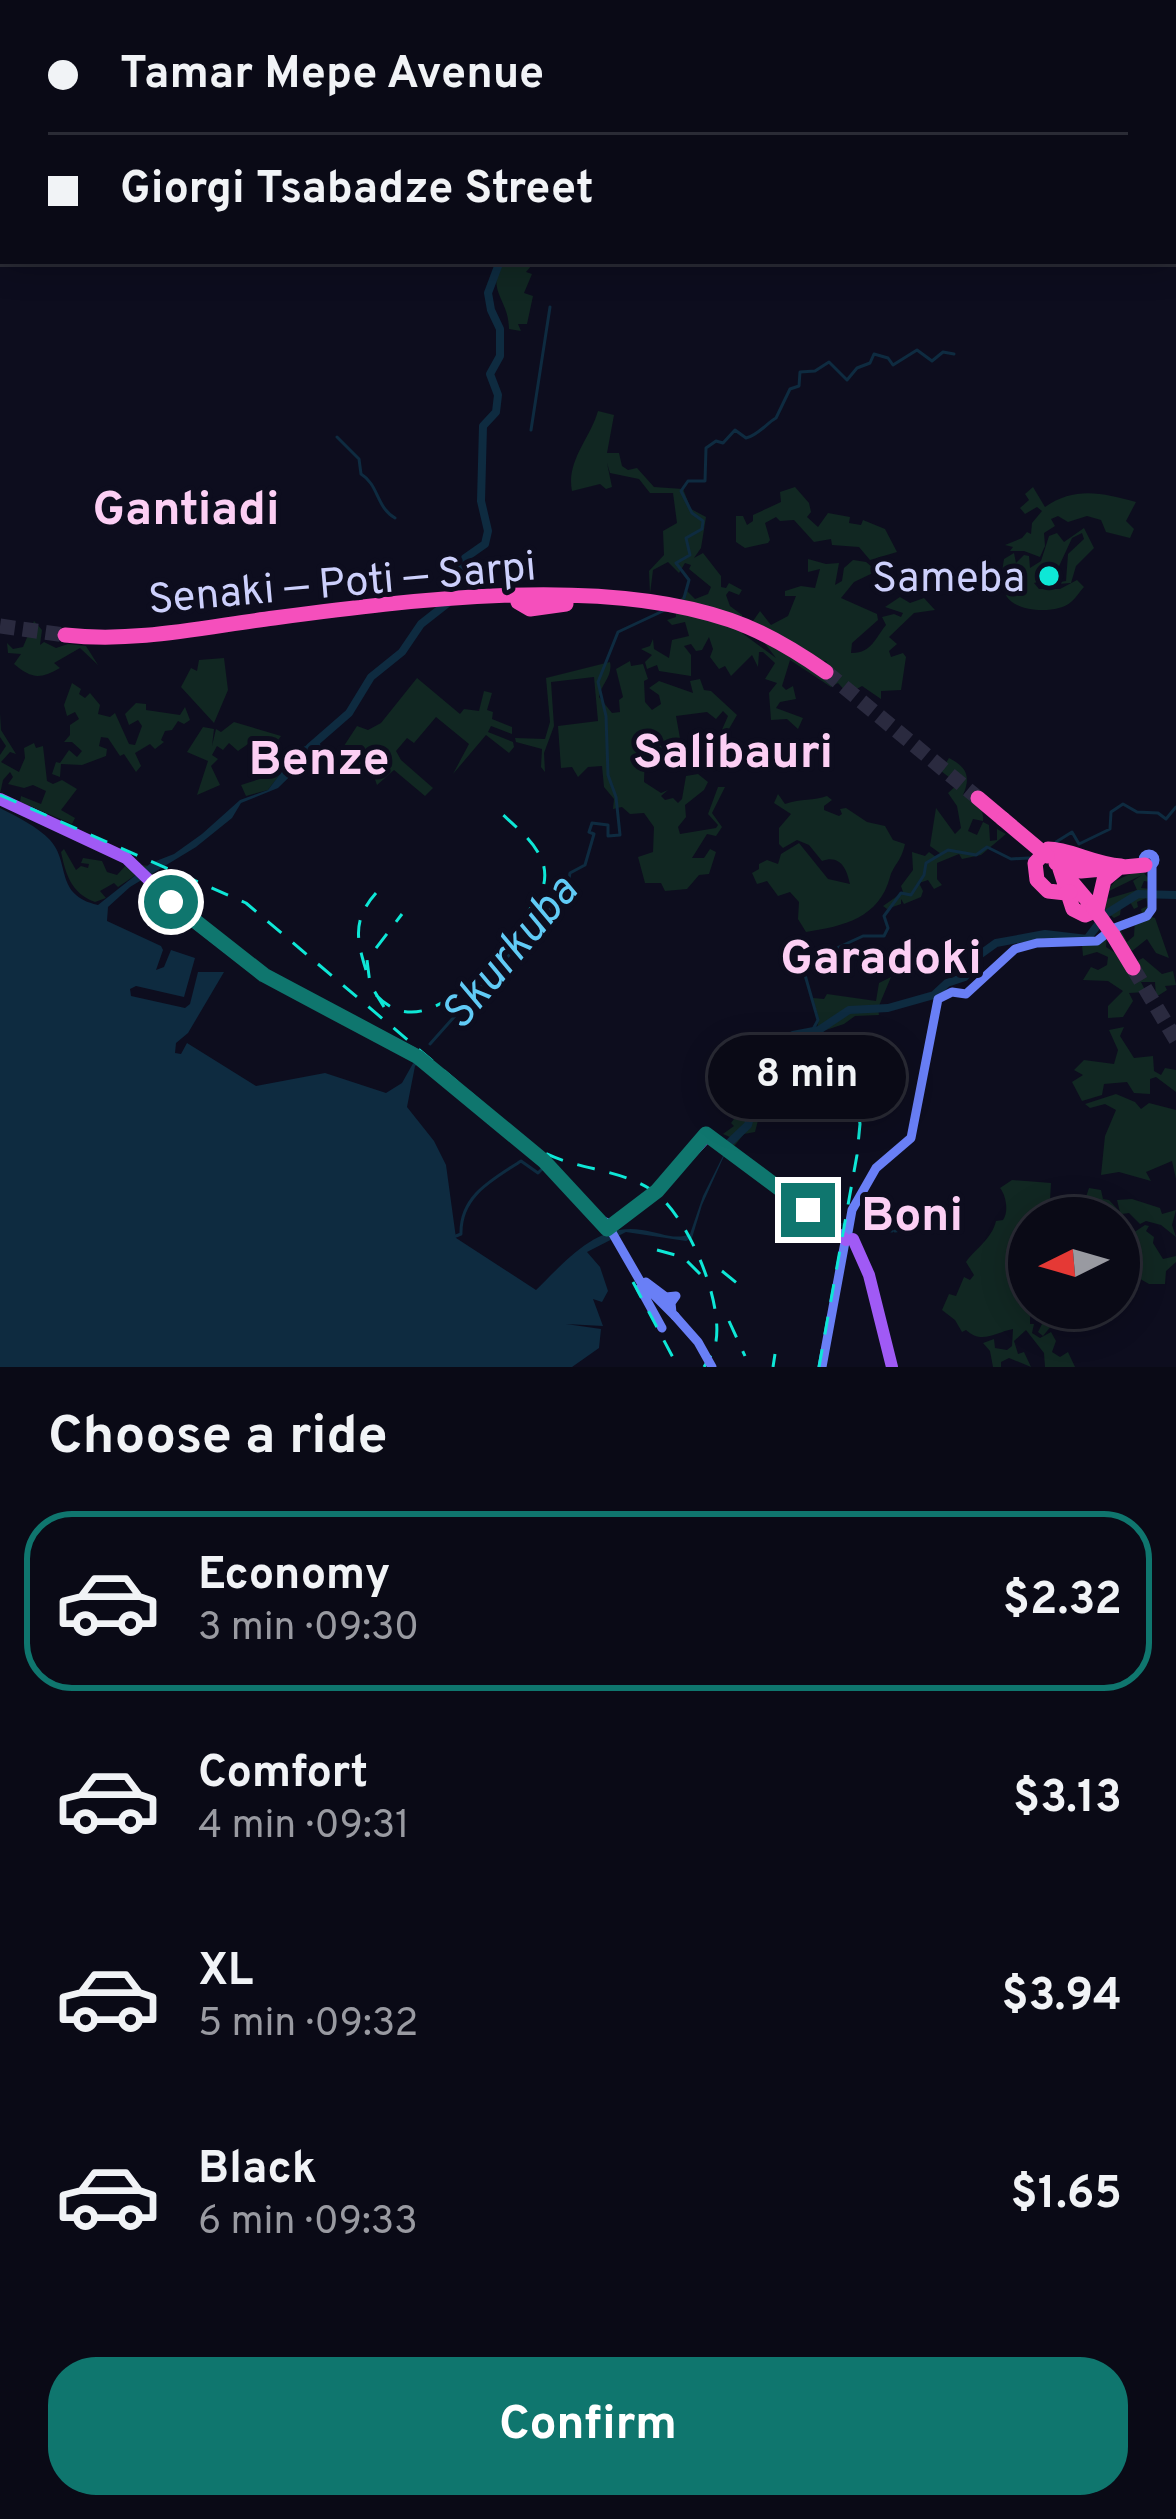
<!DOCTYPE html>
<html lang="en">
<head>
<meta charset="utf-8">
<style>
	body { margin:0; font-family:Overpass,sans-serif; background:#13131f; color:#f1f3f6; height:100vh; display:flex; flex-direction:column; font-size:45px; white-space:nowrap }
	* { box-sizing:border-box; margin:0 }
	p { font-size:39px; color:#999aa1 }
	.icon { flex:none; width:66px; height:66px; fill:none; stroke:currentColor; stroke-width:2; stroke-linecap:round; stroke-linejoin:round }
	.map { position:relative; height:1367px; overflow:hidden }
	.side { display:flex; flex-direction:column; background:#0a0a16; flex:1 }
	.side>* { flex:none }
	.top-card { position:absolute; left:0px; top:0px; width:1176px; height:264px; box-shadow:0 6px 30px #0003,0 0 0 3px #2a2b35; display:grid; align-content:center; height:264px; padding:0 48px; background:#0a0a16 }
	.needle { width:78px; rotate:265deg }
	.buttons { position:absolute; left:1008px; top:1197px; display:grid; gap:24px }
	.buttons a { display:grid; place-items:center; width:132px; height:132px; border-radius:50%; background:#0a0a16; box-shadow:0 6px 30px #0003,0 0 0 3px #2a2b35; font-size:60px }
	.end { position:absolute; width:54px; height:54px; margin:-27px; border:15px solid #0f766e; background:#fff; box-shadow:0 0 0 6px #fff }
	.from { border-radius:50% }
	.bubble { position:absolute; height:84px; border-radius:42px; background:#0a0a16; box-shadow:0 6px 30px #0003,0 0 0 3px #2a2b35; font-size:39px; font-weight:700; line-height:84px; text-align:center }
	.top-card b { display:flex; align-items:center; gap:42px; height:114px; font-size:45px }
	.top-card b+b { border-top:3px solid #2a2b35 }
	.top-card i { width:30px; height:30px; background:#f1f3f6 }
	ul { padding:0; list-style:none }
	li { display:flex; align-items:center; gap:36px; height:180px; margin:0 24px 18px; padding:0 24px; border:6px solid transparent; border-radius:48px }
	li div { flex:1 }
	li b { display:block; font-size:45px }
	li em { font-style:normal; font-weight:700 }
	li.active { border-color:#0f766e }
	li>.icon { width:108px; height:108px; stroke-width:1.5 }
	h2 { padding:0 48px; font-size:54px; line-height:144px }
	.button { display:flex; gap:24px; margin-top:auto; padding:24px 48px }
	.button a { flex:1; height:138px; border-radius:48px; background:#0f766e; color:#fff; font-size:48px; font-weight:700; line-height:138px; text-align:center }
	.map>svg:first-child { display:block }
</style>
</head>
<body>
<div class="map">
<svg width="1176" height="1367" viewBox="0 0 1176 1367">
	<rect width="100%" height="100%" fill="#0d0d1e"/>
	<path fill="#112722" d="M502,261L532,265L526,272L532,274L524,293L533,296L527,324H518L521,331L509,329C509,299 486,292 502,261Z
		M598,411L614,415L607,453H619L622,466L628,470L637,468L654,487L683,489L691,509L706,517L701,548L694,558L703,553L721,576V587L726,588L729,583L742,590L739,595L729,591L726,595L730,606L742,615V623L713,609L696,611L742,625V633L776,658L756,632L800,655L803,664L825,676L830,671L826,661L814,660L747,621H753L760,611L771,625L788,616L796,596H785V591L801,586L815,588L820,569L808,572V559L826,564L839,563L835,585L842,581L844,568L853,560L866,562L877,571L854,582L841,598L877,614L878,620L852,643L851,653C871,654 876,637 886,625L882,617L894,614L901,617L903,613L885,607L900,597L910,603L924,598L935,610L914,613L889,637L897,644L889,651L891,657L903,653L906,657L901,690L881,691V699L862,686L848,694L838,683L831,687L790,660L782,686L786,690L793,686L796,699L780,702L776,708L803,718L798,729L787,719L771,720L769,693L777,683L765,679L775,663L763,652H759L758,667L752,655L731,676L725,666L719,669L710,657L713,649L709,637L702,650L696,651L691,644L684,646L691,655V676L659,671L657,665L647,669L645,662L652,655L641,649L650,646L653,639L654,649L669,658L672,640L689,636L685,622L672,625L667,620L676,617V611L692,613L693,608L680,600L687,591L695,599L708,594L711,587L689,569L691,565L685,563L679,573L668,562L653,570L650,594L649,571L664,555L663,531L677,523L673,493H650L639,479L610,473L607,463L612,487L606,489L600,484L572,491C566,461 590,439 598,411Z
		M795,487L809,503L811,512L807,517L818,527L828,513L850,517L849,523L861,525L863,520L885,529L897,552L870,560L859,547L832,545L831,539L814,542L794,520L780,521L776,517L765,523L770,540L768,543L745,548L736,542V516H743L747,525L753,521V515L781,502L780,492Z
		M1033,487L1045,507C1075,486 1103,493 1136,502L1126,521L1134,529L1130,538L1106,532L1101,520L1087,516L1068,522L1058,516L1051,519L1055,526L1044,533L1045,546L1040,557L1024,551H1010L1013,547L1005,545L1022,538L1027,532L1031,534L1032,523L1042,511L1037,507L1025,514L1020,508L1029,500L1025,494Z
		M1084,528L1094,548L1076,566L1071,583L1042,585L1066,581L1068,554L1084,539L1082,533L1072,538L1054,577L1034,583L1039,589H1060L1077,580L1084,587C1079,592 1076,598 1071,602C1058,614 1018,613 1007,597C1000,585 1002,571 1004,559L1014,553L1016,563L1024,555L1029,556L1030,568L1041,561L1049,536L1057,533L1064,542Z
		M34,621L42,630L40,645L44,642L56,648L68,644L86,646L98,665L80,648L54,663L60,668C39,680 31,678 14,664L21,654L8,653L7,643L13,649L23,647Z
		M224,658L228,690L214,723L181,687L191,668L197,671L199,660Z
		M630,661L631,666L643,664L648,679L644,681L645,702L652,710L661,704L659,695L649,688L659,681L693,693L690,681L700,679L704,690L711,691L737,715L726,734L721,732L728,716L723,711L716,719L707,712L676,716L681,744L673,743L655,766L656,751H645L644,782L661,793L668,790L661,796L665,800L673,798L678,803L682,799L686,776L698,774L708,782L704,790L685,805L686,817L678,827L680,834L716,828L718,825L708,814L718,787H725L712,813L722,827L716,836L707,834L692,858H704L710,849L716,852L709,874L699,875L687,889L665,891L661,883H645L638,857L653,852L654,827L644,813L630,814L622,807L613,809L614,799L604,787L602,766L588,767L578,777L572,767L561,768L558,726L598,721L594,677L551,682L554,726L544,753L545,772L541,767L542,749L516,742L515,738L545,739L550,722L546,678L610,662C613,676 601,684 599,697L612,713L620,712L619,700L623,697L616,669Z
		M417,678L460,714L464,709L479,711L484,691L492,693L487,710L493,712L492,719L512,727V734L491,726L488,732L513,742L514,747L509,753L486,735L453,774L469,744L436,717L414,743L407,738L396,751L401,760L433,788L425,796L394,770L377,785L371,768L363,776L340,752L357,726L368,730L381,723Z
		M72,683L81,689L79,694L85,698L90,693L100,705L98,714L110,717L115,713L129,744L135,745L142,726L138,720L129,725L125,714L136,703L146,704V710L180,715L185,707L190,720L184,724L178,721L172,730L165,731L161,740L164,742L155,749L150,744L135,753L141,766L136,772L124,754L120,756L108,738L101,737L99,746L107,749L106,756L82,765L61,764L60,777L52,774L56,762L60,763L69,750L77,757L82,751L72,742H64L70,735V725L79,719L75,712L67,716L64,705Z
		M0,713L1,730L16,754L10,752L1,762L19,772L25,758L24,748L34,743L36,748L43,746L47,781L53,784L62,780L77,789L61,810L75,818L72,824L20,802L21,796L41,804L46,791L33,785L24,788L8,784L13,777L10,772L3,780L0,794V755L6,746L0,737Z
		M234,722L281,736L269,753L272,759H279L267,776L279,767L280,760L284,763L295,755L268,790L246,796L241,785L263,778L256,770L268,752L257,745L254,748L248,744L238,751L229,743L223,750L217,746L212,755L218,759L211,766L220,785L197,795L208,761L187,752L203,727L214,729L212,746L216,729L221,732Z
		M949,758C967,767 971,777 963,795C973,802 985,807 983,821L973,819L968,831L977,835L983,822L989,825L990,841L997,840V829L1006,834L981,855L962,859L959,854L937,863V879L942,885L934,889L928,880L919,883L923,891L921,897L904,904L901,899V904L887,909L883,906L903,892L901,886L913,870L912,852L925,856L929,852L936,857L941,854L930,846L936,808L955,834L961,828L957,806L948,793L958,784L941,771Z
		M778,794L785,804C801,798 814,801 827,796L832,800L824,806V810L839,816L842,814L840,809L846,808L867,822L885,826L893,840L905,844C901,862 894,864 890,877C879,918 844,926 806,932L798,919L799,902L790,892L778,896L767,881L757,884L752,873L759,869V864L767,860L778,864L781,854L799,843L828,879L850,884C847,869 840,854 822,861L809,845L797,840L783,848L779,844V828L791,814L774,803Z
		M64,849L76,870L81,866L88,868L89,864L81,863L83,858L102,861L107,872L117,875L128,863L149,866L118,887L114,883L100,891L106,898L95,902C71,893 66,875 61,852Z
		M1141,869L1151,882L1144,881L1141,888L1151,889L1148,916L1155,918L1169,958L1156,953L1147,939L1132,951L1116,935L1120,929L1127,942L1134,936L1135,920L1143,918L1141,909L1148,906L1146,898L1137,902L1138,907L1134,909L1130,902L1121,907L1120,915L1114,918L1102,908L1107,899L1137,890L1133,881L1142,875L1107,892L1115,881Z
		M1107,936L1106,947L1140,968L1137,961L1143,958L1162,974L1173,971L1176,985L1165,986L1167,990L1156,997L1155,982H1141L1146,992L1129,993L1133,1001L1123,1017L1108,1018V1006L1123,991L1108,981L1083,980L1091,967L1098,970L1107,965L1108,957L1097,952L1083,956L1082,945Z
		M891,977L878,1008L879,1015L855,1016L844,1024L811,1035L763,1101L755,1132L744,1134L731,1150L727,1149L732,1138L723,1134L734,1126L731,1123L743,1107L748,1109L756,1087L742,1079L751,1082L757,1074L765,1077L790,1052L793,1035L816,1031L819,1020L813,998L824,999L827,994L876,1001L879,983Z
		M1124,1027L1120,1036L1134,1058L1153,1056L1154,1071L1161,1075L1165,1068L1176,1070V1092L1156,1077L1150,1079V1094L1134,1093L1127,1082L1104,1084L1102,1095L1082,1101L1072,1082L1083,1075L1074,1070L1084,1060L1114,1064L1118,1050L1109,1030Z
		M1116,1094L1135,1102L1141,1109L1149,1103L1176,1110V1179L1172,1161L1146,1172L1151,1181L1119,1172L1101,1175L1105,1136L1116,1110L1105,1104L1090,1108L1085,1104Z
		M1012,1180L1051,1183L1049,1218H1029V1308H1064L1073,1325L1056,1320L1043,1336L1038,1332L1042,1324L1037,1315L1030,1316V1324H1034L1032,1333L1040,1338L1051,1332L1056,1341L1052,1352L1060,1357L1068,1352L1075,1367H1045L1044,1353L1026,1330L1014,1341L1018,1354L1024,1352L1031,1367L1009,1358L1001,1362V1367H993L990,1351L983,1343L994,1339L995,1348L1007,1350L1012,1346L1013,1329C996,1332 982,1345 966,1330L962,1332L955,1320L942,1310L949,1294L956,1296L964,1277L970,1280L974,1275L966,1262C974,1250 992,1239 996,1221L1003,1220C1009,1212 1006,1195 1000,1188Z
		M1089,1188L1101,1190L1103,1199L1109,1200L1120,1212L1117,1200L1132,1199L1160,1208L1162,1214L1176,1210L1172,1225L1176,1237L1161,1225L1146,1221L1140,1224L1129,1213L1122,1214L1130,1228H1119V1218H1088L1097,1207L1086,1197Z
		M1145,1225L1149,1226L1146,1231L1154,1237L1153,1243L1163,1259L1176,1256V1262L1166,1271L1165,1284H1149L1135,1276L1128,1280L1119,1278V1231L1130,1232L1128,1256H1139L1143,1261L1138,1253H1131L1133,1233Z"/>
	<path fill="#0e2b40" d="M318,740L321,746L278,788L241,803L232,818L196,847L130,887L108,907L107,921L161,946L163,950L156,970L164,967L171,950L195,958L184,997L136,986L130,989L131,996L185,1008L190,1004L198,972H224L188,1033L176,1043L175,1053L181,1054L187,1043L256,1086L325,1073L386,1093L402,1083L416,1058L420,1062L415,1066L407,1107L434,1141L446,1165L456,1238L536,1290C565,1262 597,1222 642,1230C659,1232 675,1241 690,1234L703,1196L733,1136L702,1205L692,1238L686,1241L626,1232L587,1252L600,1267L608,1291L602,1302L593,1299L603,1326L566,1324L601,1329L599,1348L572,1367H0V808C16,816 38,827 50,840C71,863 54,895 98,905L151,863L174,854L202,834L240,800L268,790L299,749Z"/>
	<g fill="none" stroke-linecap="round" stroke-linejoin="round">
		<path stroke="#0e2b40" stroke-width="3" d="M531,430L550,307
			M337,437L359,459L361,474C379,485 376,507 395,518
			M684,598L689,580L676,563L690,555L686,538L702,529L703,521L692,513L681,491L688,481H705L706,448L716,441L723,443L735,430L746,438C757,436 767,423 776,418L790,389L799,386L800,372L815,371L829,362L847,380L857,368L870,363L874,354L888,358L893,365L917,350L932,361L943,352L954,354
			M1056,842L1072,832L1079,844L1110,829L1111,812L1123,804L1137,812L1158,813L1166,819L1176,807
			M812,1031L818,1020L805,975L806,966L825,961L837,948L863,936H884L888,928L884,916L901,893L911,895L924,875L926,863L948,850L976,855L987,847L1011,859L1029,858
			M430,1044L567,890L570,873L585,865L594,834L589,832L592,823L608,825V836L620,835L616,797L608,775L606,716L598,682L618,632L665,610
			M828,1221L843,1225
			M865,1227L892,1231
			M895,1231L908,1229
			M456,1236L461,1234C460,1196 492,1180 521,1161L538,1173L543,1168"/>
		<path stroke="#0e2b40" stroke-width="8" d="M603,0V3
			M609,3L610,0
			M700,3L703,0
			M310,747L349,713L371,677L402,652L421,624L449,602L465,558L485,544L488,531L481,501L483,426L496,412L498,395L490,374L500,356V329L491,310L488,293L500,261
			M728,1144L748,1125L757,1092L790,1052L793,1035L819,1030L849,1010L888,1008L934,995L947,983L965,977L978,956L996,943L1045,934L1087,939L1106,914L1138,894L1176,895"/>
		<path stroke="#2a2a3f" stroke-width="15" stroke-dasharray="15 8" stroke-linecap="butt" d="M0,626L65,635
			M826,672L978,798
			M1133,968L1176,1040"/>
		<path stroke="#697ff6" stroke-width="9" d="M1143 860a6 6 0 1 1 12 0a6 6 0 1 1-12 0Z
			M606,1222L640,1281L675,1316
			M847,1238L852,1210L876,1168L911,1138L938,999L952,992L966,994L1015,949L1037,943L1097,941L1112,929L1147,916L1152,909V866
			M646,1282L666,1297L676,1296L671,1303L672,1313
			M640,1288L662,1328
			M822,1367L845,1242"/>
		<path stroke="#a05af5" stroke-width="12" d="M0,799L126,858L182,912L259,972L418,1056L549,1166L607,1229L620,1220
			M689,1155L708,1135L846,1240
			M853,1239L869,1275L892,1367"/>
		<path stroke="#f54fbc" stroke-width="15" d="M518,602L530,609L566,604
			M65,635C136,643 204,627 274,618C410,600 600,575 730,620C765,632 796,651 826,672
			M978,798L1003,819
			M1056,863L1081,871L1145,865
			M1060,869L1073,909L1085,915L1097,910L1104,880L1121,866
			M1066,875L1093,907
			M1066,893L1048,891L1037,880L1035,863L1048,849C1070,849 1093,864 1121,866
			M1113,935L1133,968"/>
		<path stroke="#0ee7d6" stroke-width="3" stroke-dasharray="18 15" stroke-linecap="butt" d="M0,795L246,903L534,1147C570,1170 615,1167 650,1189C686,1211 723,1299 716,1341C714,1351 709,1359 704,1367
			M366,970C356,938 353,919 376,893
			M376,995C433,1056 507,937 538,899C559,861 527,837 501,813
			M384,1007L370,984L367,960L402,914
			M657,1250L683,1257L703,1277
			M722,1271L743,1288
			M633,1282L678,1367
			M729,1321L745,1356
			M773,1367L775,1354
			M819,1367L857,1155L860,1124L855,1088"/>
		<path stroke="#697ff6" stroke-width="9" d="M675,1316L698,1342L712,1367"/>
		<path stroke="#a05af5" stroke-width="12" d="M620,1220L657,1191L689,1155"/>
		<path stroke="#f54fbc" stroke-width="15" d="M1003,819L1047,856
			M1066,893L1070,892
			M1093,907L1113,935"/>
	</g>
	<g fill="none" stroke-linecap="round" stroke-linejoin="round">
		<path stroke="#0f766e" stroke-width="15" d="M171,902L264,975L418,1057L544,1161L607,1229L657,1191L706,1134L808,1210"/>
	</g>
	<circle fill="#0ee7d6" stroke="#0d0d1e" stroke-width="4.5" cx="1049" cy="576" r="12"/>
	<g text-anchor="middle" stroke-width="10" stroke-linejoin="round" paint-order="stroke">
		<g font-size="42" fill="#cdd0fc" stroke="#0d0d1e" text-anchor="end">
			<text x="1025" y="591">Sameba</text>
		</g>
		<g font-size="42" fill="#cdd0fc" stroke="#0d0d1e">
			<text transform="translate(342 581) rotate(-5)" y="15">Senaki — Poti — Sarpi</text>
		</g>
		<g font-size="45" font-style="italic" fill="#61cbf6" stroke="#0d0d1e">
			<text transform="translate(508 951) rotate(-50)" y="16">Skurkuba</text>
		</g>
		<g font-size="48" font-weight="bold" fill="#fccff4" stroke="#0d0d1e">
			<text x="186" y="524">Gantiadi</text>
			<text x="733" y="767">Salibauri</text>
			<text x="319" y="774">Benze</text>
			<text x="881" y="973">Garadoki</text>
			<text x="912" y="1230">Boni</text>
		</g>
	</g>
</svg>
<div class="buttons">
<a><svg class="needle" viewBox="-14 -14 28 28"><path d="M0-13l5 13h-10z" fill="#e53935"/><path d="M0 13l5-13h-10z" fill="#999aa1"/></svg></a>
</div>
<i class="end from" style="left:171px;top:902px"></i>
<i class="end" style="left:808px;top:1210px"></i>
<div class="bubble" style="left:708px;top:1035px;width:198px">8 min</div>
<div class="top-card">
<b><i class="from"></i>Tamar Mepe Avenue</b>
<b><i></i>Giorgi Tsabadze Street</b>
</div>
</div>
<section class="side">
<h2>Choose a ride</h2>
<ul>
<li class="active"><svg class="icon" aria-label="car" viewBox="0 0 24 24"><path d="M5 17H2v-5l4-1 3-4h7l3 4 3 1v5h-3M9 17h6M6 11h13"/><circle cx="7" cy="17" r="2"/><circle cx="17" cy="17" r="2"/></svg><div><b>Economy</b><p>3 min · 09:30</p></div><em>$2.32</em></li>
<li><svg class="icon" aria-label="car" viewBox="0 0 24 24"><path d="M5 17H2v-5l4-1 3-4h7l3 4 3 1v5h-3M9 17h6M6 11h13"/><circle cx="7" cy="17" r="2"/><circle cx="17" cy="17" r="2"/></svg><div><b>Comfort</b><p>4 min · 09:31</p></div><em>$3.13</em></li>
<li><svg class="icon" aria-label="car" viewBox="0 0 24 24"><path d="M5 17H2v-5l4-1 3-4h7l3 4 3 1v5h-3M9 17h6M6 11h13"/><circle cx="7" cy="17" r="2"/><circle cx="17" cy="17" r="2"/></svg><div><b>XL</b><p>5 min · 09:32</p></div><em>$3.94</em></li>
<li><svg class="icon" aria-label="car" viewBox="0 0 24 24"><path d="M5 17H2v-5l4-1 3-4h7l3 4 3 1v5h-3M9 17h6M6 11h13"/><circle cx="7" cy="17" r="2"/><circle cx="17" cy="17" r="2"/></svg><div><b>Black</b><p>6 min · 09:33</p></div><em>$1.65</em></li>
</ul>
<div class="button"><a>Confirm</a></div>
</section>
</body>
</html>
